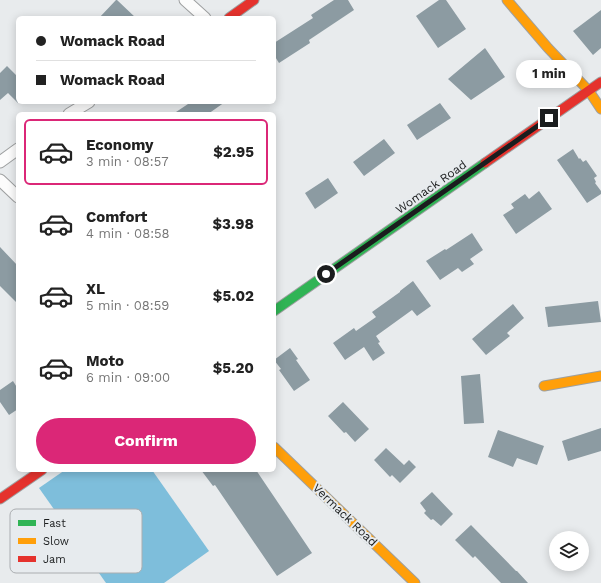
<!DOCTYPE html>
<html lang="en">
<head>
<meta charset="utf-8">
<style>
	body { margin:0; font-family:"Work Sans",sans-serif; background:#f6f6f6; color:#222; height:100vh; display:flex; flex-direction:column; font-size:15px; white-space:nowrap }
	* { box-sizing:border-box; margin:0 }
	p { font-size:13px; color:#767676 }
	.icon { flex:none; width:22px; height:22px; fill:none; stroke:currentColor; stroke-width:2; stroke-linecap:round; stroke-linejoin:round }
	.map { position:relative; flex:1; overflow:hidden }
	.panel { position:absolute; left:16px; top:112px; width:260px; height:360px; display:flex; flex-direction:column; background:#fff; border-radius:6px; box-shadow:0 2px 10px #0003 }
	.panel>* { flex:none }
	.hud { position:absolute; left:16px; top:16px; width:260px; height:88px; border-radius:6px; box-shadow:0 2px 10px #0003; display:grid; align-content:center; height:88px; padding:0 20px; background:#fff }
	.controls { position:absolute; left:549px; top:531px; display:grid; gap:8px }
	.controls a { display:grid; place-items:center; width:40px; height:40px; border-radius:50%; background:#fff; box-shadow:0 2px 10px #0003; font-size:20px }
	.end { position:absolute; width:18px; height:18px; margin:-9px; border:5px solid #1b1d1e; background:#fff; box-shadow:0 0 0 2px #fff }
	.from { border-radius:50% }
	.bubble { position:absolute; height:28px; border-radius:14px; background:#fff; box-shadow:0 2px 10px #0003; font-size:13px; font-weight:700; line-height:28px; text-align:center }
	.hud b { display:flex; align-items:center; gap:14px; height:38px; font-size:15px }
	.hud b+b { border-top:1px solid #e0e0e0 }
	.hud i { width:10px; height:10px; background:#222 }
	ul { padding:7px 0 0; list-style:none }
	li { display:flex; align-items:center; gap:12px; height:66px; margin:0 8px 6px; padding:0 12px; border:2px solid transparent; border-radius:6px }
	li div { flex:1 }
	li b { display:block; font-size:15px }
	li em { font-style:normal; font-weight:700 }
	li.selected { border-color:#db2777 }
	li>.icon { width:36px; height:36px; stroke-width:1.5 }
	.cta { display:flex; gap:8px; margin-top:auto; padding:8px 20px }
	.cta a { flex:1; height:46px; border-radius:24px; background:#db2777; color:#fff; font-size:16px; font-weight:700; line-height:46px; text-align:center }
	.map>svg:first-child { display:block }
</style>
</head>
<body>
<div class="map">
<svg width="601" height="583" viewBox="0 0 601 583">
	<rect width="100%" height="100%" fill="#e8ebed"/>
	<path fill="#7ebedb" d="M65,470H152L209,551L164,583H106L39,488Z"/>
	<path fill="#8c9ba2" d="M116,0H117L136,18H99Z
		M334,0H348L354,10L309,40L310,43L279,63L274,55V43L313,18L311,15Z
		M439,0H446L466,29L438,48L416,16Z
		M601,10V48L593,55L573,31Z
		M485,48L505,77L471,100L448,79Z
		M7,66L18,77V103L8,93L0,100V73Z
		M191,102H225L208,114H173Z
		M440,103L451,118L417,140L407,125Z
		M384,139L395,153L364,176L353,162Z
		M573,149L579,159L580,158L583,162L586,160L597,176L594,178L596,182L595,183L601,191V194L587,203L557,160Z
		M328,178L338,193L315,209L305,193Z
		M539,191L552,209L516,234L503,215L514,208L511,204L525,194L529,199Z
		M472,233L483,250L470,259L474,264L462,272L458,268L440,280L426,261L445,249L446,250Z
		M0,247L18,266V304L0,286Z
		M413,281L431,306L417,316L412,310L376,336L380,342L378,343L385,353L373,361L364,347L345,360L333,343L354,328L356,331L376,317L372,312L400,292V291Z
		M598,301L601,322L548,327L545,307Z
		M513,304L524,318L507,333L510,336L486,355L472,339Z
		M290,348L298,359L296,360L310,380L294,391L279,370L281,369L274,360Z
		M480,374L484,423L464,424L461,376Z
		M13,381L18,389V409L9,415L0,402V390Z
		M343,402L369,429L355,442L346,432L344,433L328,416Z
		M601,428V451L568,461L562,441Z
		M498,430L544,446L537,465L517,458L513,467L488,457Z
		M386,448L404,465L409,460L416,467L400,483L392,475L390,477L374,460Z
		M201,470H256L312,553L277,576L215,485L213,486Z
		M432,492L453,514L441,526L433,519L431,520L424,513L426,511L420,503Z
		M471,525L516,571H517L528,583H501L475,556L473,558L455,540Z"/>
	<g fill="none" stroke-linecap="round" stroke-linejoin="round">
		<g stroke="#9ea0a1" stroke-width="13">
			<path id="street" d="M185,0L205,18
				M69,114L89,102
				M0,162L18,149
				M0,180L18,197"/>
		</g>
		<g stroke="#9ea0a1" stroke-width="11">
			<path id="fast" d="M274,311L485,163"/>
		</g>
		<g stroke="#9ea0a1" stroke-width="11">
			<path id="slow" d="M507,0L548,48L589,91L601,109
				M544,386L601,376
				M274,447L415,583"/>
		</g>
		<g stroke="#9ea0a1" stroke-width="11">
			<path id="jam" d="M229,18L254,0
				M485,163L601,82
				M0,499L42,470"/>
		</g>
		<use href="#street" stroke="#fcfcfc" stroke-width="11"/>
		<use href="#fast" stroke="#30b455" stroke-width="9"/>
		<use href="#slow" stroke="#ff9f0a" stroke-width="9"/>
		<use href="#jam" stroke="#e5322d" stroke-width="9"/>
	</g>
	<g fill="none" stroke-linecap="round" stroke-linejoin="round">
		<path stroke="#1b1d1e" stroke-width="5" d="M326,274L549,118"/>
	</g>
	<g text-anchor="middle" stroke-width="4" stroke-linejoin="round" paint-order="stroke">
		<g font-size="12" fill="#1b1d1e" stroke="#e7ebee">
			<text transform="translate(431 187) rotate(-35)" y="4">Womack Road</text>
			<text transform="translate(345 515) rotate(44)" y="4">Vermack Road</text>
		</g>
	</g>
	<rect x="10" y="509" width="132" height="64" rx="6" fill="#e7ebee" stroke="#aaadb0" stroke-width="1"/>
	<rect x="18" y="520" width="18" height="6" fill="#30b455"/>
	<rect x="18" y="538" width="18" height="6" fill="#ff9f0a"/>
	<rect x="18" y="556" width="18" height="6" fill="#e5322d"/>
	<g font-size="11" fill="#1b1d1e">
		<text x="43" y="527">Fast</text>
		<text x="43" y="545">Slow</text>
		<text x="43" y="563">Jam</text>
	</g>
</svg>
<div class="controls">
<a><svg class="icon" aria-label="layers" viewBox="0 0 24 24"><path d="M12 4l9 5-9 5-9-5zM3 14l9 5 9-5"/></svg></a>
</div>
<i class="end from" style="left:326px;top:274px"></i>
<i class="end" style="left:549px;top:118px"></i>
<div class="bubble" style="left:516px;top:60px;width:66px">1 min</div>
<div class="hud">
<b><i class="from"></i>Womack Road</b>
<b><i></i>Womack Road</b>
</div>
<section class="panel">
<ul>
<li class="selected"><svg class="icon" aria-label="car" viewBox="0 0 24 24"><path d="M5 17H2v-5l4-1 3-4h7l3 4 3 1v5h-3M9 17h6M6 11h13"/><circle cx="7" cy="17" r="2"/><circle cx="17" cy="17" r="2"/></svg><div><b>Economy</b><p>3 min · 08:57</p></div><em>$2.95</em></li>
<li><svg class="icon" aria-label="car" viewBox="0 0 24 24"><path d="M5 17H2v-5l4-1 3-4h7l3 4 3 1v5h-3M9 17h6M6 11h13"/><circle cx="7" cy="17" r="2"/><circle cx="17" cy="17" r="2"/></svg><div><b>Comfort</b><p>4 min · 08:58</p></div><em>$3.98</em></li>
<li><svg class="icon" aria-label="car" viewBox="0 0 24 24"><path d="M5 17H2v-5l4-1 3-4h7l3 4 3 1v5h-3M9 17h6M6 11h13"/><circle cx="7" cy="17" r="2"/><circle cx="17" cy="17" r="2"/></svg><div><b>XL</b><p>5 min · 08:59</p></div><em>$5.02</em></li>
<li><svg class="icon" aria-label="car" viewBox="0 0 24 24"><path d="M5 17H2v-5l4-1 3-4h7l3 4 3 1v5h-3M9 17h6M6 11h13"/><circle cx="7" cy="17" r="2"/><circle cx="17" cy="17" r="2"/></svg><div><b>Moto</b><p>6 min · 09:00</p></div><em>$5.20</em></li>
</ul>
<div class="cta"><a>Confirm</a></div>
</section>
</div>
</body>
</html>
